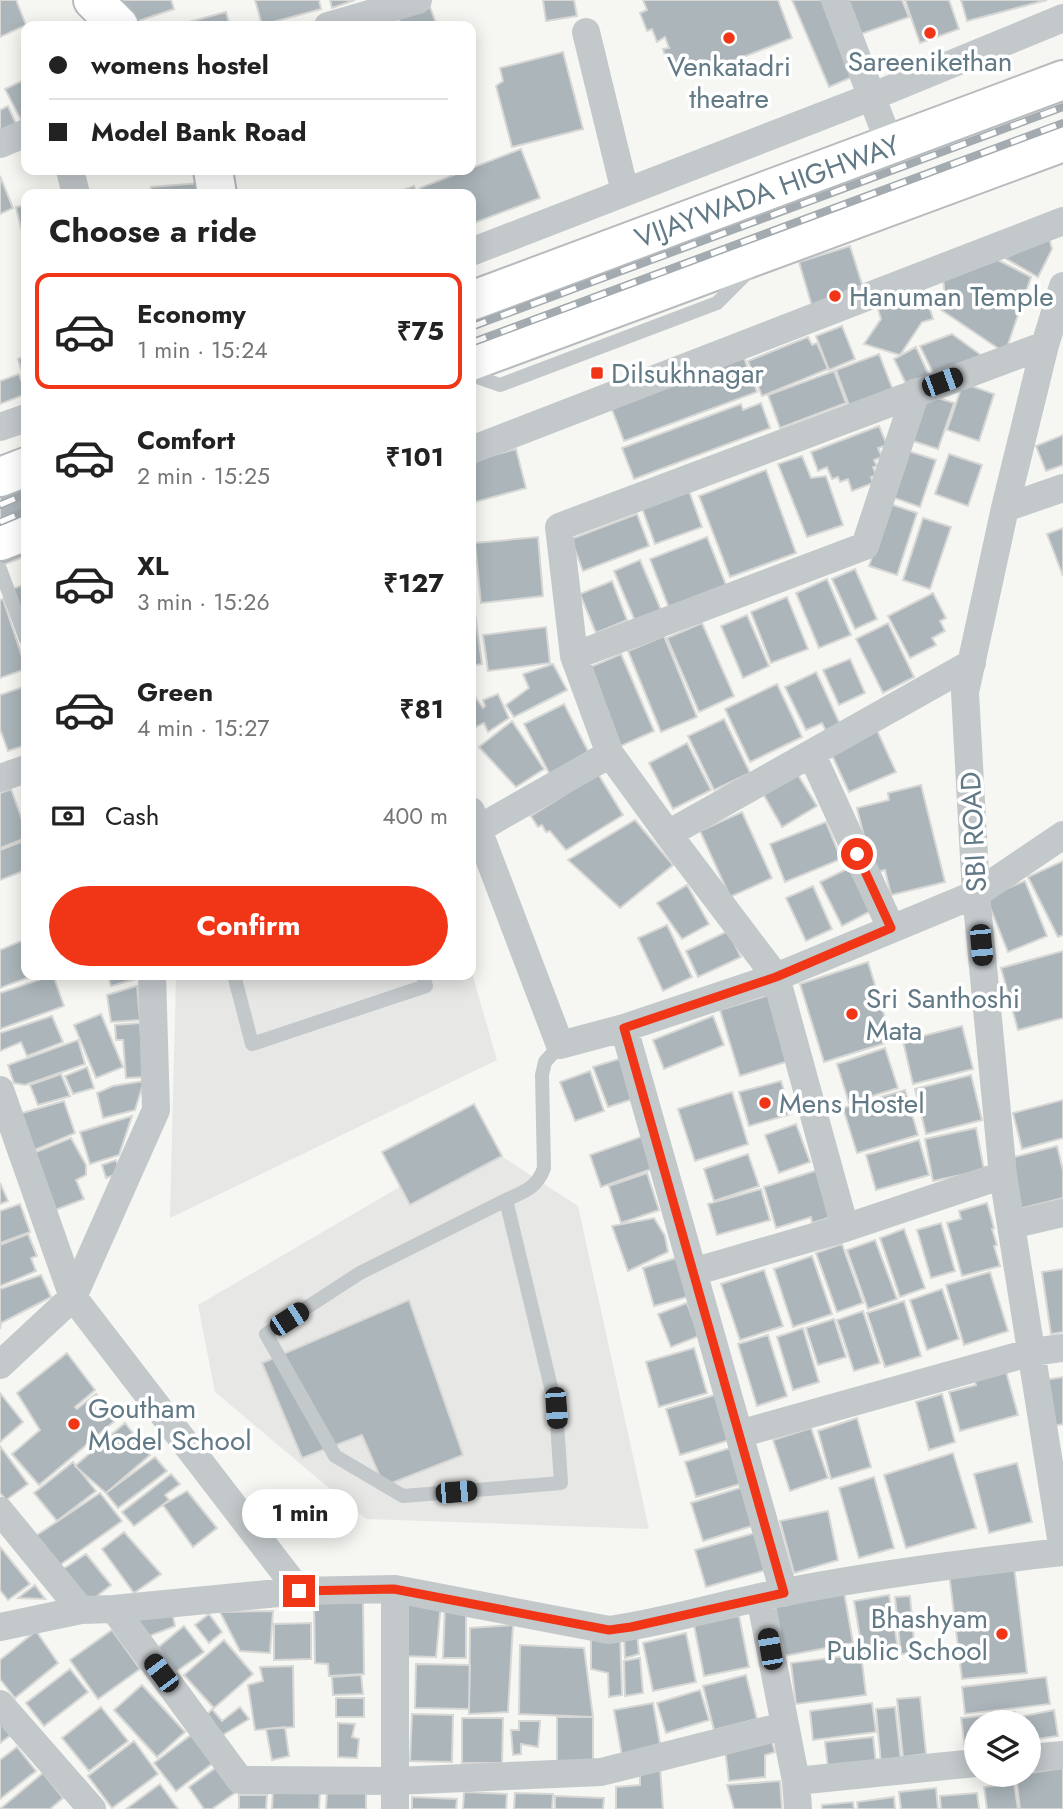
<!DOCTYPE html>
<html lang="en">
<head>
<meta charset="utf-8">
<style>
	body { margin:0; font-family:Jost,sans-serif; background:#f6f6f6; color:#222; height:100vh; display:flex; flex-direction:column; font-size:26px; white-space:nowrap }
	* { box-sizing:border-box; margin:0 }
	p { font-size:23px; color:#767676 }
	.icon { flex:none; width:38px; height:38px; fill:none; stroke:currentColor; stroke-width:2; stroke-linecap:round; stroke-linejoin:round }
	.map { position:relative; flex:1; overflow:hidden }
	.side { position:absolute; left:21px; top:189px; width:455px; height:791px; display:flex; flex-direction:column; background:#fff; border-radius:14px; box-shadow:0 4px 18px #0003 }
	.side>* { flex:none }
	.banner { position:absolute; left:21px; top:21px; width:455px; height:154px; border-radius:14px; box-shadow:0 4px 18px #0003; display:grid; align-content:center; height:154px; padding:0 28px; background:#fff }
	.controls { position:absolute; left:964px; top:1710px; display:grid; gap:14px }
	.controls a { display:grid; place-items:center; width:77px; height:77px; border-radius:50%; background:#fff; box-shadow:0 4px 18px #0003; font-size:35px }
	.end { position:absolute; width:32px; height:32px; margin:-16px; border:9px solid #f13618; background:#fff; box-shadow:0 0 0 4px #fff }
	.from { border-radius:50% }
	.bubble { position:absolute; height:49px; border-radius:24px; background:#fff; box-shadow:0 4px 18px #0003; font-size:23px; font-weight:700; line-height:49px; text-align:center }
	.car { position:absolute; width:21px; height:42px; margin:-21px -10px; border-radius:9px; box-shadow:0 0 5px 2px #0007; background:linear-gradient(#222 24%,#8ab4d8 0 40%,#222 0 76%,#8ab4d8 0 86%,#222 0) }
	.banner b { display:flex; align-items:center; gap:24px; height:66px; font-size:26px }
	.banner b+b { border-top:2px solid #e0e0e0 }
	.banner i { width:18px; height:18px; background:#222 }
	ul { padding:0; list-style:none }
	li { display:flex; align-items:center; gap:21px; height:116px; margin:0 14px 10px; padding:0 14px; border:4px solid transparent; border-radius:14px }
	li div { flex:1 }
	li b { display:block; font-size:26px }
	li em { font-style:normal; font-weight:700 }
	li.selected { border-color:#f13618 }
	li>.icon { width:63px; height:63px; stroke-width:1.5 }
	h2 { padding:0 28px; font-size:32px; line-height:84px }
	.pay { display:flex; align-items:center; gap:18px; height:77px; padding:0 28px; font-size:26px }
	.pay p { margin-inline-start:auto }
	.action { display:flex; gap:14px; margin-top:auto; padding:14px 28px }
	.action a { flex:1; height:80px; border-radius:42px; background:#f13618; color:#fff; font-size:28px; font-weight:700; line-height:80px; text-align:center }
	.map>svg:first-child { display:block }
</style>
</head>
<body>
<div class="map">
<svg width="1063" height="1809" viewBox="0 0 1063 1809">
	<rect width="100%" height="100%" fill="#f6f6f2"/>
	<path fill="#e7e7e5" d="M471,970L497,1060L170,1218L176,975H471Z
		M478,1141L578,1206L649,1529L366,1519L215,1392L198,1305Z"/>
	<path fill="#abb5ba" stroke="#d7d7d5" stroke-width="2" d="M0,0H16L26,25L0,37Z
		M122,0H171L174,9L135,22Z
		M255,0H319L321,9L262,25Z
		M330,0H355L332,8Z
		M543,0H574L577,16L546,21Z
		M643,0H778L792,38L694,76L668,66L663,49L669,48L665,37L657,42L652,29L647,31L640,13L647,10Z
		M792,0H827L859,74L829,87Z
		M845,0H902L909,17L858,35Z
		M905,0H949L959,29L920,43Z
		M961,0H1047L967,21Z
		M430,7L437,26H393L401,24L397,16Z
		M226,12L230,26H174Z
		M563,52L583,129L512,147L496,86L503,81L500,68Z
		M26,79V128H25L5,89Z
		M8,106L19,131L0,140V110Z
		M521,149L540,198L471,224V194H423L420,188Z
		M0,176L13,208L0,214Z
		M200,183L201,194H152L151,187Z
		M414,186L417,194H393Z
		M26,205V249L16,207Z
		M1049,238L1052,249L1038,277L1005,258Z
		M850,246L866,297L814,313L799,262Z
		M990,256L1031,277L1005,353L937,307L945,297L943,277Z
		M924,289L933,319L922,322L900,355L864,344L881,319L877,306Z
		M842,326L855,359L829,370L816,336Z
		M952,334L989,361L935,377L920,346Z
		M808,337L812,345L817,343L828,369L762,396L748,361Z
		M916,347L931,380L908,388L894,359Z
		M879,354L894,393L849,405L836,370Z
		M26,355V385L18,359Z
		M743,355L757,392L624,441L610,404Z
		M834,371L846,403L780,428L768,395Z
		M19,374L26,394L0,404V381Z
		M963,383L994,394L979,441L947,430Z
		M922,393L954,403L938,449L907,439Z
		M761,403L770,428L634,479L622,448L741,404L743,410Z
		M879,426L887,445L878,448L882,457L874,460L877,466L873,467L876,475L871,477L873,483L852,491L848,479L840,482L838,477L832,479L827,467L818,471L811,452Z
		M1063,435V465L1046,471L1036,446Z
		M516,449L526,488L475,502L471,486V461Z
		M905,450L936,460L920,507L889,496Z
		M949,454L982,465L968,506L935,494Z
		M802,456L811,478L826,476L843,525L807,537L778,464Z
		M26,459V556L0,566V470Z
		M766,470L796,553L730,577L699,496Z
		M689,491L702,527L655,544L642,508Z
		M890,504L917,513L897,575L869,566Z
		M637,514L649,546L583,571L571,539Z
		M923,518L951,527L930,589L903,580Z
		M1063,528V576L1047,534Z
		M538,537L543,596L481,603L475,543Z
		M707,537L726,585L669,608L650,559Z
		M640,560L661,610L635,621L614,571Z
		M855,569L877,619L855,629L832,579Z
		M827,579L851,635L819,648L796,593Z
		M612,581L627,620L596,633L580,594Z
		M26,584V629L12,589Z
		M933,593L946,618L940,621L945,631L932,638L936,645L910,658L888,616Z
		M787,597L808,649L771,663L751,612Z
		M3,599L26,669L0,678V600Z
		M471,606H474L482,664L471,666Z
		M747,615L769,666L743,678L721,626Z
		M702,623L734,696L699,712L667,638Z
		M888,623L914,677L883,693L856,639Z
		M546,627L550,663L488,671L483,635Z
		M664,636L697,717L661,732L628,651Z
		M621,654L654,731L621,746L588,668Z
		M850,659L865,693L839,705L823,670Z
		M553,664L567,690L514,717L506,705L529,688L523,674Z
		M816,672L840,724L826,731L822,723L806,730L785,687Z
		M777,684L802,737L750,762L725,709Z
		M26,686V745L8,751L0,729V695Z
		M471,691L483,708L485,706L483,700L498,694L509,718L488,732L484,723L471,729Z
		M564,704L590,755L550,775L524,724Z
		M724,719L750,773L714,790L688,736Z
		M512,721L544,769L516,787L479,747Z
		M875,726L896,772L849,792L831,753Z
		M687,743L711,790L673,809L649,763Z
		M796,772L817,806L782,827L761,790Z
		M598,774L623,815L566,850L550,831L546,832L542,825L538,827L531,816Z
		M921,785L945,882L891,895L885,870L873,873L857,808L889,800L888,793Z
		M11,789L26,831V838L0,848V793Z
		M742,812L772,878L730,897L700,831Z
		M635,820L673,865L620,908L568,860Z
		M826,822L841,859L785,882L770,844Z
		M26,840V870L0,880V850Z
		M1063,861V935L1058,937L1028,877Z
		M849,868L871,911L842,926L820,882Z
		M1025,881L1047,936L1008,952L986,897Z
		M687,885L709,924L682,939L657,903Z
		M813,886L832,929L806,941L786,898Z
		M667,925L692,977L663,991L638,938Z
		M728,931L741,957L698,977L686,951Z
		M26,939V975H35L0,988V950Z
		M1063,951V1018L1018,1030L1001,968Z
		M868,962L892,1041L824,1062L800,984Z
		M53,975L64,1006L0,1029V993Z
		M108,975H139L140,978L111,986Z
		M137,986L140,1020L111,1022L107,995Z
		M775,993L795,1059L740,1076L720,1010Z
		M101,1014L123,1067L96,1078L74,1025Z
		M52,1016L63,1042L27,1056L21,1042L0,1051V1033Z
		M713,1016L724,1045L664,1069L653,1040Z
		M140,1023L144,1077L126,1078L123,1040H116L115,1025Z
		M962,1026L973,1069L913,1084L903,1041Z
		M78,1040L85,1064L25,1085L14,1083L8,1065Z
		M885,1048L898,1088L849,1103L837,1064Z
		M622,1058L636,1098L608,1107L593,1067Z
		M87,1067L94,1088L73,1094L65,1076Z
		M590,1071L604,1111L575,1121L560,1082Z
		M61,1074L70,1096L38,1105L30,1085Z
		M971,1075L982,1120L926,1134L915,1089Z
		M144,1081L135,1110L103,1118L97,1093L113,1086Z
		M781,1081L791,1114L749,1126L739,1092Z
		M905,1090L918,1135L857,1153L843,1108Z
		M732,1092L748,1144L695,1161L678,1109Z
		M1063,1100V1138L1022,1149L1013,1113Z
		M64,1101L75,1133L32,1151L19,1114Z
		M474,1104L502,1156L410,1205L382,1152Z
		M132,1116L119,1155L90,1164L80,1132Z
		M796,1124L810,1162L779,1173L765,1135Z
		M976,1128L984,1170L933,1181L925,1139Z
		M649,1134L660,1166L601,1187L590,1155Z
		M71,1138L86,1165V1175L76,1180L84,1199L55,1210L31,1154Z
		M919,1140L929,1175L876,1190L866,1155Z
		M1057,1146L1063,1171V1198L1019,1209L1007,1159Z
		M748,1154L759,1186L714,1201L704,1169Z
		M116,1160L120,1173L106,1178L102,1165Z
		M821,1169L835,1216L812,1223L811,1217L776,1228L764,1187Z
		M647,1173L659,1210L621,1223L609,1186Z
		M0,1183L8,1201L0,1204Z
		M761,1189L770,1220L717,1235L708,1204Z
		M987,1203L994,1228L992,1229L997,1245L994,1246L1000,1266L962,1276L947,1223L961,1219L959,1211Z
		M20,1204L30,1232L0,1243V1211Z
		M654,1218L665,1236L668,1252L628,1271L612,1226Z
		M941,1223L955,1271L931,1278L917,1230Z
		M904,1229L925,1288L900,1297L880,1238Z
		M28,1234L37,1256L31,1258L36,1271L0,1286V1245Z
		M875,1240L897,1299L868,1309L847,1250Z
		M842,1244L863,1303L837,1312L816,1253Z
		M683,1256L694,1295L654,1306L643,1268Z
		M812,1256L832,1314L793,1327L774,1269Z
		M1063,1269V1332L1051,1334L1042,1272Z
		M764,1270L783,1326L740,1340L721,1284Z
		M990,1272L1008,1331L964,1345L946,1285Z
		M41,1275L51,1297L1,1323L0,1329V1289Z
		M942,1289L959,1339L927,1350L910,1300Z
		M409,1300L463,1455L384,1486L362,1435L302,1458L262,1363Z
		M904,1301L921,1356L885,1367L867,1313Z
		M687,1303L699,1336L671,1347L658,1314Z
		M863,1311L880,1363L854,1371L837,1320Z
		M834,1319L846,1357L818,1365L806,1328Z
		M803,1328L819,1382L793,1390L777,1337Z
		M768,1335L787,1396L757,1406L738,1344Z
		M694,1348L707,1393L659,1407L646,1362Z
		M67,1353L95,1390L75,1407L77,1409L96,1394L117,1419L39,1485L12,1454L40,1430L17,1393Z
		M1005,1368L1018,1415L960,1431L949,1392L976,1385L973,1377Z
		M1063,1377V1424L1053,1426L1045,1380Z
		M0,1393L23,1422L0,1442Z
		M722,1393L736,1438L680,1455L666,1409Z
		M942,1394L955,1442L929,1450L916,1402Z
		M857,1418L871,1467L831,1479L818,1431Z
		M125,1423L150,1455L106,1493L75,1466Z
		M811,1428L828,1478L790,1491L773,1440Z
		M0,1446L28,1484L6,1500L0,1493Z
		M730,1448L740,1484L696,1497L685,1462Z
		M953,1453L976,1528L906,1548L884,1475Z
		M155,1457L167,1471L118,1508L106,1493Z
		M73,1462L96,1491L57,1521L34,1493Z
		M1017,1463L1032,1522L989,1533L974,1474Z
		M171,1474L180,1484L165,1495L169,1500L134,1526L122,1512Z
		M874,1477L894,1548L859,1558L839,1488Z
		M743,1487L755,1525L703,1541L691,1503Z
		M187,1491L217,1528L193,1547L163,1505Z
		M100,1493L122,1521L57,1567L34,1537Z
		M828,1511L838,1560L794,1573L780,1521Z
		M124,1532L161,1574L134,1593L102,1549Z
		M755,1533L766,1570L706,1587L695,1550Z
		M0,1547L30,1584L8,1600L0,1590Z
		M86,1554L111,1585L83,1607L57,1573Z
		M1014,1566L1027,1673L962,1679L949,1573Z
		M35,1585L45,1599L18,1598Z
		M844,1592L853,1643L784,1656L775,1605Z
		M889,1595L898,1649L863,1655L854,1601Z
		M910,1596L915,1653L901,1654L895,1597Z
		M402,1600L441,1603L436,1657L400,1656Z
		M363,1602L364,1674L329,1676L328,1664L315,1663L314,1603Z
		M445,1606L466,1608V1658H443Z
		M172,1611L175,1626L144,1638L135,1612Z
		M273,1611L270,1653L240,1651L220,1612Z
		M209,1614L222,1632L209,1643L195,1625Z
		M739,1616L749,1667L704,1676L694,1625Z
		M311,1623V1659L274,1660V1624Z
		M513,1625L508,1712L469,1714L470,1628Z
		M184,1626L204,1652L174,1673L155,1650Z
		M112,1630L140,1669L98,1699L70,1660Z
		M36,1631L58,1663L15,1698L0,1679V1660Z
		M686,1633L696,1682L653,1691L643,1643Z
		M620,1634L622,1695L609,1697L608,1673L591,1669V1638Z
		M637,1634L639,1654L625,1658L624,1635Z
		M224,1640L253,1674L214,1708L184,1675Z
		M520,1645L584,1648L593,1717L519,1714Z
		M861,1654L866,1695L796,1704L791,1663Z
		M640,1658L643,1693L625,1696L624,1661Z
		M416,1664L470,1665L469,1709L415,1708Z
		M293,1666L294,1727L255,1730L248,1685L263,1681L260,1667Z
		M70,1669L88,1692L44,1726L26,1703Z
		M361,1675L363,1694L333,1695L332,1677Z
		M746,1675L757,1719L714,1730L703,1686Z
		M1046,1677L1050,1704L965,1714L962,1687Z
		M142,1685L185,1732L157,1757L114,1710Z
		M700,1690L709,1720L666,1733L657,1703Z
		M920,1697L926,1754L903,1757L897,1699Z
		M336,1698H364V1717H336Z
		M653,1703L661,1749L622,1756L614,1710Z
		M872,1703L876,1732L813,1740L810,1711Z
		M101,1707L128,1741L89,1771L62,1738Z
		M240,1707L249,1719L221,1736L206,1716L212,1709L222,1721Z
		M895,1707L901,1761L881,1763L876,1709Z
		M1054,1710L1058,1736L1029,1740V1722H1025L1024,1716Z
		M1015,1712L1017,1722H976V1746L965,1748L961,1718Z
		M0,1713L15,1732L0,1743Z
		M412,1714L453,1715L452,1762L410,1761Z
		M557,1717H593V1767H557Z
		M462,1718H503L502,1763H462Z
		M519,1721H540L538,1747L521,1744V1754L513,1755L511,1730H519Z
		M338,1723L355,1724L352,1737L359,1739L357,1758L338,1757Z
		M285,1727L289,1756L272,1760L266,1729Z
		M195,1732L217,1760L176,1791L154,1763Z
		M873,1737L876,1763L828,1768L825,1742Z
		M771,1739L775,1752L765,1755V1777L729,1781L725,1749Z
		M134,1741L158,1774L112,1808L88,1776Z
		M17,1747L36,1771L0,1799V1760Z
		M221,1764L239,1790L212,1809H204L189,1787Z
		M660,1767L663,1809H616V1787L640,1785V1770Z
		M1063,1768V1809H1020L1016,1775L1029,1774V1773Z
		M43,1773L63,1798L50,1809H0Z
		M780,1781L782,1809H734L727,1785Z
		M1014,1783L1018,1809H987L984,1787Z
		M160,1784L178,1809H126Z
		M273,1788L320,1790L319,1809H272Z
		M936,1788L938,1809H901L899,1792Z
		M327,1791L366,1792V1809H326Z
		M464,1792L507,1794L506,1809H463Z
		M515,1793L553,1794L552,1809H514Z
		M977,1793L979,1809H941L940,1796Z
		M239,1795H267L266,1809H239Z
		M555,1796L604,1798L603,1809H555Z
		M412,1797L457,1799L456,1809H412Z
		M894,1797L895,1809H858L857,1802Z
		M853,1802L854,1809H822V1805Z"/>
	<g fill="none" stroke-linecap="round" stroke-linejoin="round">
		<g stroke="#b5bcbf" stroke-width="42">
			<path id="secondary" d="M93,0L119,26
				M213,170L217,194"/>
		</g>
		<g stroke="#b7bbbe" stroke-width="42">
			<path id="highway" d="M471,301L1063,80
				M471,361L1063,142
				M0,477L26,467
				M0,541L26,531"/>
		</g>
		<path stroke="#c3c8cb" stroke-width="14" d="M471,375L500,385L717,303L749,271
			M0,569L26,639
			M234,975L252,1044L426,986L423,975
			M506,1200L556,1408L561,1483L403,1496L335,1456L266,1334L360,1273L506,1200C525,1191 537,1188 544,1168L542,1075L545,1062L560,1045"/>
		<path stroke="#c3c8cb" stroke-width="28" d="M835,0L890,145
			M328,26L418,0
			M586,32L625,192
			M0,144L26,133
			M70,170L76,194
			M471,252L871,97L1063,18
			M1063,286L1045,345L1005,508L965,692L976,894L1003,1175L1063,1551
			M0,427L26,418
			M471,450L1063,221
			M1005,508L1063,488
			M574,656L865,546L916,392
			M812,755L891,928
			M0,778L26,769
			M471,811L560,1045L624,1028L776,977L976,894L1063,835
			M478,829L610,754
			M668,834L610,754L574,656L559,527L1045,345
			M624,1028L784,1593
			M0,1090L73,1297L299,1591L395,1589L609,1630C660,1623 710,1608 761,1597C861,1576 962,1563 1063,1552
			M1011,1225L1063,1213
			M845,1228L776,977L668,834L972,663
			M693,1272L845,1228L1003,1175
			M0,1365L73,1297L156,1110L152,975
			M739,1434L1032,1352L1063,1348
			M0,1511L81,1610
			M395,1589V1809
			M760,1597L796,1781L798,1809
			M114,1609L240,1780L396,1781L601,1772L784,1726
			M0,1627L81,1610L114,1609L299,1591
			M0,1704L92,1809
			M1029,1758L1063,1755
			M796,1781L976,1763"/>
		<use href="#secondary" stroke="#fff" stroke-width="38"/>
		<use href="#highway" stroke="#fff" stroke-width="38"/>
		<g stroke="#a3abb0" stroke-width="8">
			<path id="rail" d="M471,327L1063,107
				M471,343L1063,123
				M0,505L26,494
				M0,522L26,511"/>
		</g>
		<use href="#rail" stroke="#fff" stroke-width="5" stroke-dasharray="16" stroke-linecap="butt"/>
	</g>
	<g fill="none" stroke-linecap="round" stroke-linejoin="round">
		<path stroke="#f13618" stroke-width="9" d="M299,1591L394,1589L609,1630L631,1627L784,1593L624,1028L776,977L891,928L857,854"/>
	</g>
	<g fill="#f13618" stroke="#fff" stroke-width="2.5">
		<circle cx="930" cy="33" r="7"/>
		<circle cx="729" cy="38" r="7"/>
		<circle cx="835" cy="296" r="7"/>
		<rect x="590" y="366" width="14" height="14" rx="3.5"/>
		<circle cx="852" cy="1014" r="7"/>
		<circle cx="765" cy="1103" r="7"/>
		<circle cx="74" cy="1424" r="7"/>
		<circle cx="1002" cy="1634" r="7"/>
	</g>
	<g text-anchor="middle" stroke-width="7" stroke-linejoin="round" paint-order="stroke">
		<g font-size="28" fill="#627986" stroke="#fff" text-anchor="start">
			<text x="930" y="71" text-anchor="middle">Sareenikethan</text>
			<text x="729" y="76" text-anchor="middle">Venkatadri<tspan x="729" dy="32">theatre</tspan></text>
			<text x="849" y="306">Hanuman Temple</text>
			<text x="611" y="383">Dilsukhnagar</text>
			<text x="866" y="1008">Sri Santhoshi<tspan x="866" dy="32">Mata</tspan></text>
			<text x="779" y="1113">Mens Hostel</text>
			<text x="88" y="1418">Goutham<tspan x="88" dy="32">Model School</tspan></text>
			<text x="988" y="1628" text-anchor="end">Bhashyam<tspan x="988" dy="32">Public School</tspan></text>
		</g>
		<g font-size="28" fill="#627986" stroke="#fff">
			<text transform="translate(767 191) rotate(-20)" y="10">VIJAYWADA HIGHWAY</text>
			<text transform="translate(973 832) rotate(-93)" y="10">SBI ROAD</text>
		</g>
	</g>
</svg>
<div class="controls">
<a><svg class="icon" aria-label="layers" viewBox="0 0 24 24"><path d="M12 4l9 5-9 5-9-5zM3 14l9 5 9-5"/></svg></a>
</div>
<i class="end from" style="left:857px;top:854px"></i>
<i class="end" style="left:299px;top:1591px"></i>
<div class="bubble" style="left:242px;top:1489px;width:116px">1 min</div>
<i class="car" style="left:942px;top:382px;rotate:70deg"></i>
<i class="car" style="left:981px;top:945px;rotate:175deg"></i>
<i class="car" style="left:289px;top:1319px;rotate:57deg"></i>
<i class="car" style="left:556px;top:1408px;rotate:176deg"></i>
<i class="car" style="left:456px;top:1492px;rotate:85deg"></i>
<i class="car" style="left:770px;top:1649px;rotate:350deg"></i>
<i class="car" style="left:161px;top:1673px;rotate:323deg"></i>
<div class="banner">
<b><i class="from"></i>womens hostel</b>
<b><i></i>Model Bank Road</b>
</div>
<section class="side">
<h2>Choose a ride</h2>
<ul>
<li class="selected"><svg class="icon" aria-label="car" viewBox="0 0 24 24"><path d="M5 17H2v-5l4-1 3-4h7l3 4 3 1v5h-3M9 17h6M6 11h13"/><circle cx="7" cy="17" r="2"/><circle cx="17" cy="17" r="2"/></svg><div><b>Economy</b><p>1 min · 15:24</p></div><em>₹75</em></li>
<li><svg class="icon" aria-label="car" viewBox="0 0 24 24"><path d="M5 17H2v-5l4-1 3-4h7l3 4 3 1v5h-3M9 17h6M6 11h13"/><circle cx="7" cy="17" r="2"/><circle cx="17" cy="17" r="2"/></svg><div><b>Comfort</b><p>2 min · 15:25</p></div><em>₹101</em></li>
<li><svg class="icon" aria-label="car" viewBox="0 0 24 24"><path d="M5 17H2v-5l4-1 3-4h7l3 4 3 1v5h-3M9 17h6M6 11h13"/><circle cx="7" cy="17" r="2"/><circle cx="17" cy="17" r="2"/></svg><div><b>XL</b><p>3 min · 15:26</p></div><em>₹127</em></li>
<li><svg class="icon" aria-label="car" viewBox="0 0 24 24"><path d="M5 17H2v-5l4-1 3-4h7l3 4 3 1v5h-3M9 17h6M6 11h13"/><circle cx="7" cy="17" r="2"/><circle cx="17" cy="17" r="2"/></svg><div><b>Green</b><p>4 min · 15:27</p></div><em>₹81</em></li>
</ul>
<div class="pay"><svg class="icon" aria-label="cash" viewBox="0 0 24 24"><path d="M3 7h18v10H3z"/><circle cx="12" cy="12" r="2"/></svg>Cash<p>400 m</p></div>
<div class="action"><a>Confirm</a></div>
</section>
</div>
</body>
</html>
